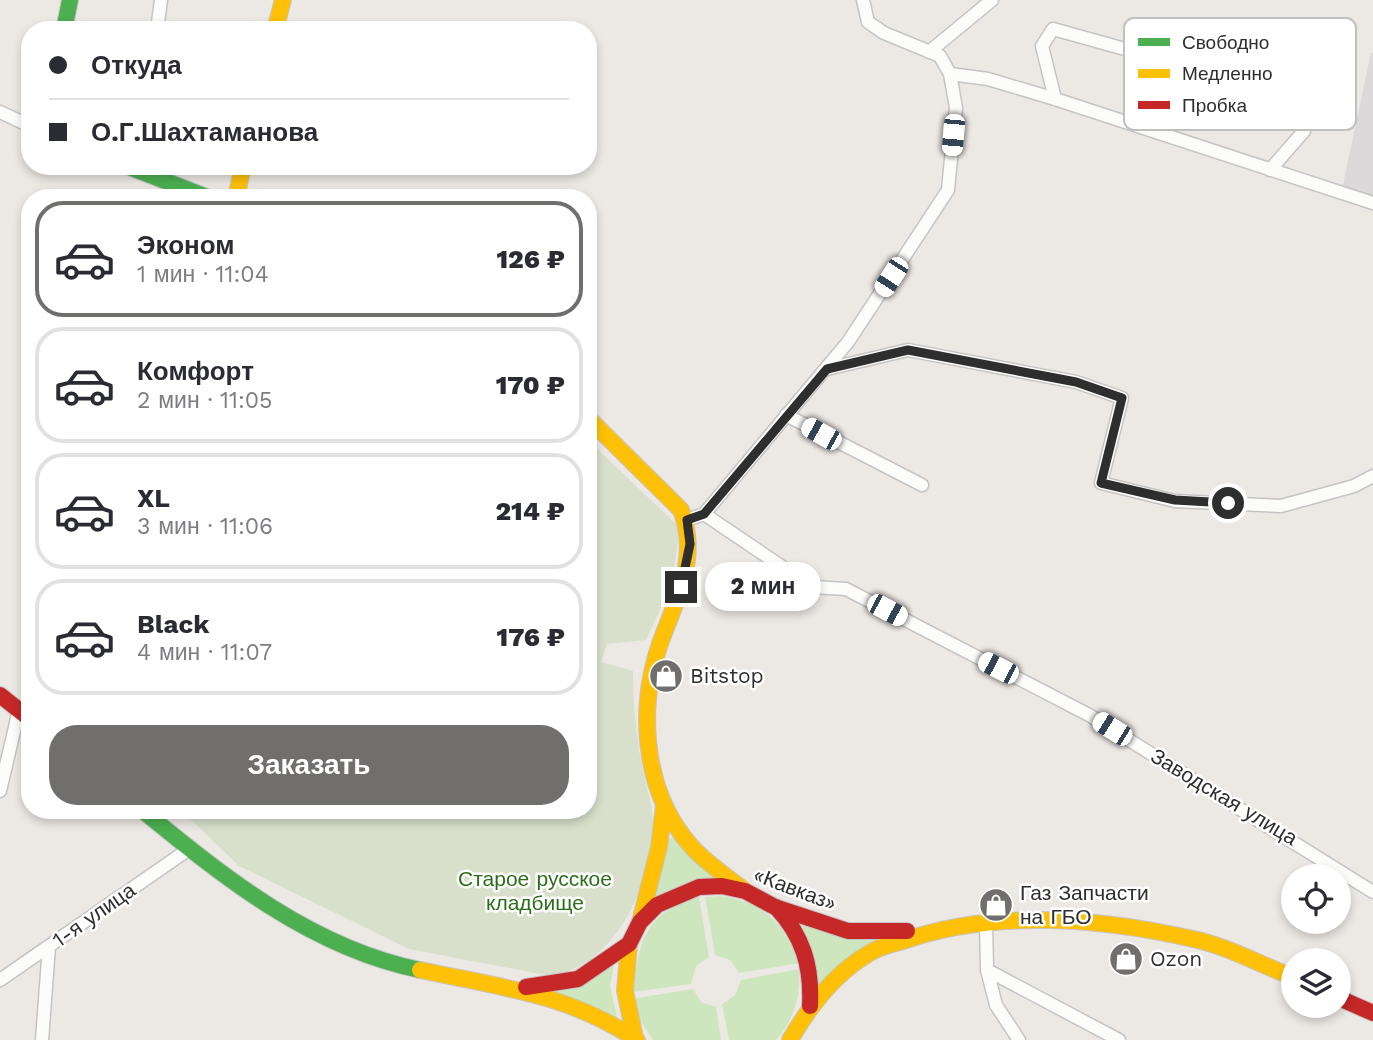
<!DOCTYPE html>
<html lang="ru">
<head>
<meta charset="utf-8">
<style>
	body { margin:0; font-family:"Work Sans",sans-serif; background:#f2f2f3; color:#2b2b33; height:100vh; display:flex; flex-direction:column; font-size:26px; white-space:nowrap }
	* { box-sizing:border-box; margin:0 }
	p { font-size:23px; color:#7c7c81 }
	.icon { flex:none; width:38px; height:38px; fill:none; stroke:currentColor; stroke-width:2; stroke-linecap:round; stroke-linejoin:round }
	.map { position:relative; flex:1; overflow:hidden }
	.panel { position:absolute; left:21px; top:189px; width:576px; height:630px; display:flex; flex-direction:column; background:#fff; border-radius:28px; box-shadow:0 4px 10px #0003 }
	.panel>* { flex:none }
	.banner { position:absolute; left:21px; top:21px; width:576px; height:154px; border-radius:28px; box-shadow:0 4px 10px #0003; display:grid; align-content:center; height:154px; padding:0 28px; background:#fff }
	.controls { position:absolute; left:1281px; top:864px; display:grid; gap:14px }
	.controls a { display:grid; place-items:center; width:70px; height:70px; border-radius:50%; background:#fff; box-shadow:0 4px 10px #0003; font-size:35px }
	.end { position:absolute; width:32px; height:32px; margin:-16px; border:9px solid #2e2e2e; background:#fff; box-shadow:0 0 0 4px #fff }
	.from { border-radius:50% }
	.bubble { position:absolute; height:49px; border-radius:24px; background:#fff; box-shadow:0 4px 10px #0003; font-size:23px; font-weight:800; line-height:49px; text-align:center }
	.car { position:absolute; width:21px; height:42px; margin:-21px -10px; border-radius:9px; box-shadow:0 0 5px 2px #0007; background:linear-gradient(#fff 24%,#345 0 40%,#fff 0 76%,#345 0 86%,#fff 0) }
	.banner b { display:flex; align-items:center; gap:24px; height:66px; font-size:26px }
	.banner b+b { border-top:2px solid #e1e1e2 }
	.banner i { width:18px; height:18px; background:#2b2b33 }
	ul { padding:12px 0 0; list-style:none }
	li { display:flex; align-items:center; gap:21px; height:116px; margin:0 14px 10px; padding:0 14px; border:4px solid #e1e1e2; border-radius:28px }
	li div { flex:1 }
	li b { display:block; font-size:26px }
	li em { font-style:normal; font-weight:800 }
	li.current { border-color:#706f6e }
	li>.icon { width:63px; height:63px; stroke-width:1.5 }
	.action { display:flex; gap:14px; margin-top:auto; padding:14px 28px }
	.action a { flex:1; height:80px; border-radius:28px; background:#706f6e; color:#fff; font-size:28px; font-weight:800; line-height:80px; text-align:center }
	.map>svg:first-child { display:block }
</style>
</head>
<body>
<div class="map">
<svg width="1373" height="1040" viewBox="0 0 1373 1040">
	<rect width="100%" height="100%" fill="#ece8e4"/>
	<path fill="#dcd9db" d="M1371,53H1373V199L1342,189Z"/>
	<path fill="#cee6be" d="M674,837L716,878L655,898L668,839Z
		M720,896C765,902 783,923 800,963L739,973L730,960L715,955L705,897Z
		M699,897L709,957L696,966L691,984L633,992C640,940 643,914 699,897Z
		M802,924L886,937L818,992Z
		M614,963L610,986L618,1021L549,993Z
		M799,969C801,997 794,1019 776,1040H729L722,1004L735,995L741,980Z
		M693,989L701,1002L716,1007L721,1040H653L636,1014L632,999Z"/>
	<path fill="#d8e0cc" d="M588,440L678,526C679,569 664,602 646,640L607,644L601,662L633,671C633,704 636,735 642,766C646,785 653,806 653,824C651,885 617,964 551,976L409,949L239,866L181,810H588Z"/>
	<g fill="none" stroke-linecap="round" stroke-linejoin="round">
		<g stroke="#c5c4c5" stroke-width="15">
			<path id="street" d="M157,30L161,0
				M929,52L992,0
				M950,74L988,79L1055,99L1373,203
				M1055,99L1042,46L1053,29L1254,85L1291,81L1314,93L1304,131L1270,170
				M0,112L30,126
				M827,369L908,350L1076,382L1122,398L1101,483L1175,501L1281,506L1354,486L1373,476
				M786,415L922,485
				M704,514L812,587L846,589L1089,715L1373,892
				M687,520L704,514L848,342L948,190L956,108L950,74L940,56L884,33L868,22L863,0
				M0,791L19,710
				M986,922L987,970L996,1005L1019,1040
				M987,970L1119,1040
				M0,980L189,849
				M42,1040L49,946"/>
		</g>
		<g stroke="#c5c4c5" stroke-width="18">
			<path id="fast" d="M64,30L70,0
				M127,166L209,198
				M142,810C225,878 312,948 420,970"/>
		</g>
		<g stroke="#c5c4c5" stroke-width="18">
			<path id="slow" d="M275,30L283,0
				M236,198L243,166
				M588,418L681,510C698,554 680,592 664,633C637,701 640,788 691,846C706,863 726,876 744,890
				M640,922L659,847L664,805
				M629,944L625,991L635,1038
				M420,970C499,987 569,994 637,1040
				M790,1040C809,1007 834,974 868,954C878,947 891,944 903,941C993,909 1101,918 1193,939C1227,946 1261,965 1293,977"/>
		</g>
		<g stroke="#c5c4c5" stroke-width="18">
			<path id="jam" d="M0,695L30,719
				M776,907C803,936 812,966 810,1006
				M526,987L578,979L629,944L640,922L657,905L699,887L722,886L745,891L775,907L848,931H907
				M1339,998L1373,1013"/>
		</g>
		<use href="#street" stroke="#fcfcfb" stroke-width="12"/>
		<use href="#fast" stroke="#4caf50" stroke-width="16"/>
		<use href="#slow" stroke="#ffc107" stroke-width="16"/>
		<use href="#jam" stroke="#c62828" stroke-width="16"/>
	</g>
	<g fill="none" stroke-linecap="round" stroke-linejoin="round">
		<path stroke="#2e2e2e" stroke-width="9" d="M681,587L690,544L687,520L704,514L827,369L908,350L1076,382L1122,398L1101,483L1175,500L1228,503"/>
	</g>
	<defs>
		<g id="shop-disc" transform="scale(1.75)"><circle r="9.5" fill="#706f6e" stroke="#fff"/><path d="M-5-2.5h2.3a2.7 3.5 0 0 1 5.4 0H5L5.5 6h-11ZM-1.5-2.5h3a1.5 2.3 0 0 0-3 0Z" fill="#fff"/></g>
	</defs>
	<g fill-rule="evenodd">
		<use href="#shop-disc" x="666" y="676"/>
		<use href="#shop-disc" x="996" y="905"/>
		<use href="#shop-disc" x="1126" y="959"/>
	</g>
	<g text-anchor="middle" stroke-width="5" stroke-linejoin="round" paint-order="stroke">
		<g font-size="21" fill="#2e2e2e" stroke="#fff" text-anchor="start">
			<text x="690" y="683">Bitstop</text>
			<text x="1020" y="900">Газ Запчасти<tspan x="1020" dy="24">на ГБО</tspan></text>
			<text x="1150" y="966">Ozon</text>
		</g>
		<g font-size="21" fill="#2e2e2e" stroke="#fff">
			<text transform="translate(1224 797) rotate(31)" y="7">Заводская улица</text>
			<text transform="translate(795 889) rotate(21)" y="7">«Кавказ»</text>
			<text transform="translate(94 915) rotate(-35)" y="7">1-я улица</text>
		</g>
		<g font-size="21" fill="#2c6e1b" stroke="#fff">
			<text x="535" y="886">Старое русское<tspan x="535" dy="24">кладбище</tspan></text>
		</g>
	</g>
	<rect x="1124" y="18" width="232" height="112" rx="10" fill="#fff" stroke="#c0c0c0" stroke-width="2"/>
	<rect x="1138" y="38" width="32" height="8" fill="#4caf50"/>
	<rect x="1138" y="69" width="32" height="9" fill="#ffc107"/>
	<rect x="1138" y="101" width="32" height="8" fill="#c62828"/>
	<g font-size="19" fill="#2e2e2e">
		<text x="1182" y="49">Свободно</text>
		<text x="1182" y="80">Медленно</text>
		<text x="1182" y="112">Пробка</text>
	</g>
</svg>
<div class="controls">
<a><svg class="icon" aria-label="locate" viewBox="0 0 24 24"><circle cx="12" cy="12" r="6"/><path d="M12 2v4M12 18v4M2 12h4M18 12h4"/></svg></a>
<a><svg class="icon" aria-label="layers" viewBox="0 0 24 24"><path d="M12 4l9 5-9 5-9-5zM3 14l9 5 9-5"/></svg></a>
</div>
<i class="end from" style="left:1228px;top:503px"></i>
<i class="end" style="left:681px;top:587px"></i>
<div class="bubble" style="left:705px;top:562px;width:116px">2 мин</div>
<i class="car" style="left:953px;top:135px;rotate:185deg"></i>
<i class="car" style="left:891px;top:277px;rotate:213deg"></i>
<i class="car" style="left:821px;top:434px;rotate:299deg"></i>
<i class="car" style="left:887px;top:610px;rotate:118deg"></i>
<i class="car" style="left:998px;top:668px;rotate:297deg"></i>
<i class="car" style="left:1112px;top:729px;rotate:302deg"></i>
<div class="banner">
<b><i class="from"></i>Откуда</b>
<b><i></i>О.Г.Шахтаманова</b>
</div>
<section class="panel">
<ul>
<li class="current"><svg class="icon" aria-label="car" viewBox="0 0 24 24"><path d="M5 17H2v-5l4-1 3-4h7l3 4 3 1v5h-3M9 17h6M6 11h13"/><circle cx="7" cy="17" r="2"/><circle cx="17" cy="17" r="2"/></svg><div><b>Эконом</b><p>1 мин · 11:04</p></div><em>126 ₽</em></li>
<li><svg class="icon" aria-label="car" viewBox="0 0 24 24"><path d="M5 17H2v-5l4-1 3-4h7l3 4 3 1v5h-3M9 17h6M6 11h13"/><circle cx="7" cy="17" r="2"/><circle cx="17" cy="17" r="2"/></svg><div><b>Комфорт</b><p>2 мин · 11:05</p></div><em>170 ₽</em></li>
<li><svg class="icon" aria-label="car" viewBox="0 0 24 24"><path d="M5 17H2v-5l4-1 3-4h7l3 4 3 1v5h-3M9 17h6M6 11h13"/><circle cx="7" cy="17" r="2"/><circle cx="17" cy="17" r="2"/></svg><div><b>XL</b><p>3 мин · 11:06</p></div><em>214 ₽</em></li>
<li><svg class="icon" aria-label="car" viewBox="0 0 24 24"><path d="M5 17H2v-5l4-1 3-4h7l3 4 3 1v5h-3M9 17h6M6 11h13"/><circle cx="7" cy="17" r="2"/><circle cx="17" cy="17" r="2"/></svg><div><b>Black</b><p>4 мин · 11:07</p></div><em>176 ₽</em></li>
</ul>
<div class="action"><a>Заказать</a></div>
</section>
</div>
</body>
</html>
